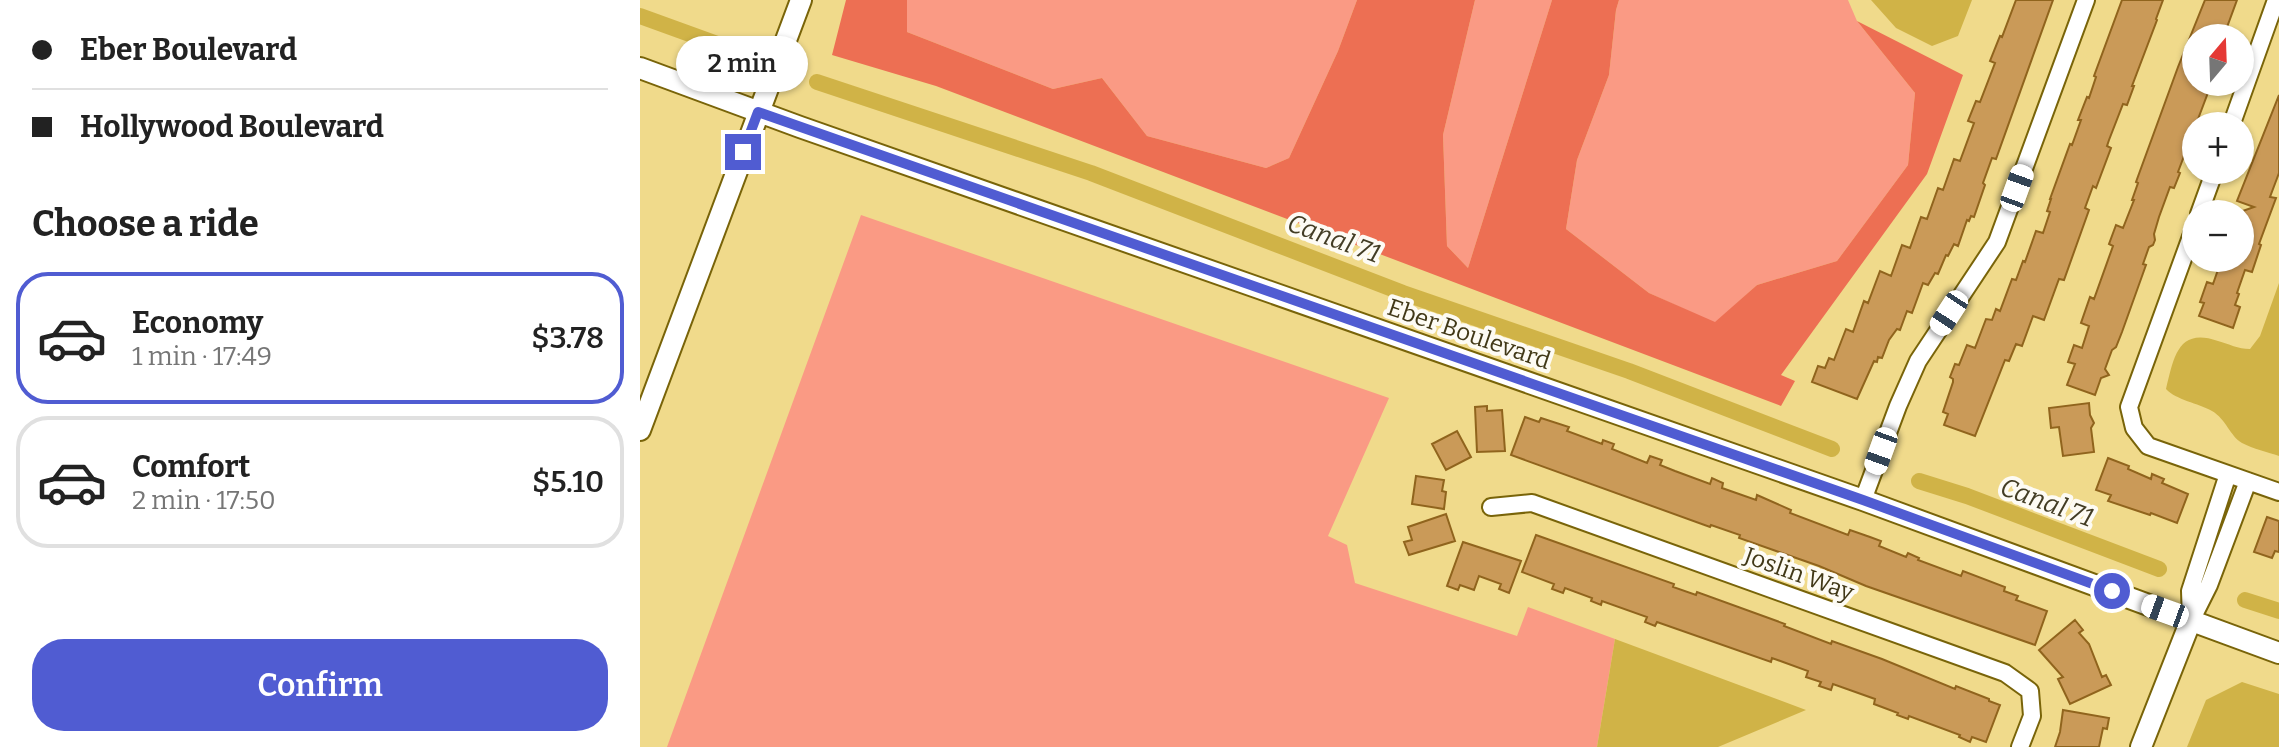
<!DOCTYPE html>
<html lang="en">
<head>
<meta charset="utf-8">
<style>
	body { margin:0; font-family:Bitter,serif; background:#f6f6f6; color:#222; height:100vh; display:flex; flex-direction:column; font-size:30px; white-space:nowrap }
	* { box-sizing:border-box; margin:0 }
	p { font-size:26px; color:#767676 }
	.icon { flex:none; width:44px; height:44px; fill:none; stroke:currentColor; stroke-width:2; stroke-linecap:round; stroke-linejoin:round }
	.map { position:relative; flex:1; overflow:hidden }
	.panel { display:flex; flex-direction:column; background:#fff; width:640px }
	.panel>* { flex:none }
	.top-card { display:grid; align-content:center; height:176px; padding:0 32px; background:#fff }
	.needle { width:52px; rotate:19deg }
	.tools { position:absolute; left:1542px; top:24px; display:grid; gap:16px }
	.tools a { display:grid; place-items:center; width:72px; height:72px; border-radius:50%; background:#fff; box-shadow:0 2px 6px #0004; font-size:40px }
	.end { position:absolute; width:36px; height:36px; margin:-18px; border:10px solid #505cd2; background:#fff; box-shadow:0 0 0 4px #fff }
	.from { border-radius:50% }
	.bubble { position:absolute; height:56px; border-radius:28px; background:#fff; box-shadow:0 2px 6px #0004; font-size:26px; font-weight:600; line-height:56px; text-align:center }
	.car { position:absolute; width:24px; height:48px; margin:-24px -12px; border-radius:10px; box-shadow:0 0 6px 2px #0007; background:linear-gradient(#fff 24%,#345 0 40%,#fff 0 76%,#345 0 86%,#fff 0) }
	.top-card b { display:flex; align-items:center; gap:28px; height:76px; font-size:30px }
	.top-card b+b { border-top:2px solid #e0e0e0 }
	.top-card i { width:20px; height:20px; background:#222 }
	ul { padding:0; list-style:none }
	li { display:flex; align-items:center; gap:24px; height:132px; margin:0 16px 12px; padding:0 16px; border:4px solid #e0e0e0; border-radius:32px }
	li div { flex:1 }
	li b { display:block; font-size:30px }
	li em { font-style:normal; font-weight:600 }
	li.selected { border-color:#505cd2 }
	li>.icon { width:72px; height:72px; stroke-width:1.5 }
	h2 { padding:0 32px; font-size:36px; line-height:96px }
	.button { display:flex; gap:16px; margin-top:auto; padding:16px 32px }
	.button a { flex:1; height:92px; border-radius:32px; background:#505cd2; color:#fff; font-size:32px; font-weight:600; line-height:92px; text-align:center }
	main { display:flex; flex:1; min-height:0 }
	.map>svg:first-child { display:block }
</style>
</head>
<body>
<main>
<section class="panel">
<div class="top-card">
<b><i class="from"></i>Eber Boulevard</b>
<b><i></i>Hollywood Boulevard</b>
</div>
<h2>Choose a ride</h2>
<ul>
<li class="selected"><svg class="icon" aria-label="car" viewBox="0 0 24 24"><path d="M5 17H2v-5l4-1 3-4h7l3 4 3 1v5h-3M9 17h6M6 11h13"/><circle cx="7" cy="17" r="2"/><circle cx="17" cy="17" r="2"/></svg><div><b>Economy</b><p>1 min · 17:49</p></div><em>$3.78</em></li>
<li><svg class="icon" aria-label="car" viewBox="0 0 24 24"><path d="M5 17H2v-5l4-1 3-4h7l3 4 3 1v5h-3M9 17h6M6 11h13"/><circle cx="7" cy="17" r="2"/><circle cx="17" cy="17" r="2"/></svg><div><b>Comfort</b><p>2 min · 17:50</p></div><em>$5.10</em></li>
</ul>
<div class="button"><a>Confirm</a></div>
</section>
<div class="map">
<svg width="1639" height="747" viewBox="0 0 1639 747">
	<rect width="100%" height="100%" fill="#f0da8b"/>
	<path fill="#fa9a84" d="M267,0H717L698,51L649,158L626,168L507,136L462,78L413,89L267,32Z
		M835,0H912L828,268L807,246L803,135Z
		M979,0H1208L1217,21L1275,93L1268,165L1197,261L1117,285L1075,323L1009,293L926,229L937,160L969,75L976,10Z
		M221,215L749,398L688,536L707,545L715,583L877,636L888,607L975,639L957,747H27Z"/>
	<path fill="#ed6f53" d="M206,0H267V32L413,89L462,78L507,136L626,168L649,158L698,51L717,0H835L803,135L807,246L828,268L912,0H979L976,10L969,75L937,160L926,229L1009,293L1075,322L1117,285L1197,261L1268,165L1275,93L1217,21L1323,75L1287,174L1141,375L1155,381L1141,406L296,86L192,55Z"/>
	<path fill="#d0b347" d="M1231,0H1332L1318,36L1292,46L1256,28Z
		M1639,283V456C1628,452 1613,449 1602,443C1590,436 1586,419 1572,411C1558,403 1536,400 1526,389C1534,357 1538,327 1578,341C1589,344 1598,349 1610,349L1620,336Z
		M975,639L1166,710L1078,747H957Z
		M1602,682L1639,694V747H1547L1566,700Z"/>
	<g fill="none" stroke-linecap="round" stroke-linejoin="round">
		<path stroke="#d0b347" stroke-width="16" d="M0,16L80,45
			M177,82L451,173L763,293L989,371L1192,449
			M1279,481L1327,496L1519,569
			M1605,600L1639,611"/>
	</g>
	<path fill="#ca9a58" stroke="#90641d" stroke-width="2" d="M1376,0H1413L1356,159L1352,158L1343,183L1345,185L1334,217L1331,216L1329,221L1327,220L1318,246L1314,244L1308,256L1306,255L1298,274L1295,273L1288,285L1283,283L1272,313L1267,311L1260,330L1257,329L1249,340L1242,358L1238,357L1237,362L1234,361L1217,399L1172,382L1178,366L1185,368L1189,358L1194,360L1206,329L1213,332L1224,301L1228,303L1240,271L1251,276L1262,245L1270,248L1281,217L1287,219L1298,188L1303,190L1314,159L1320,161L1334,123L1328,121L1336,101L1340,102L1355,63L1350,61L1360,36L1362,37Z
		M1482,0H1523L1516,19L1517,20L1492,86H1494L1487,105L1483,104L1469,140L1467,146L1471,148L1456,188L1453,186L1445,208L1449,210L1424,280L1419,279L1404,320L1393,316L1382,346L1376,344L1369,361L1365,360L1335,436L1304,425L1308,414L1303,412L1313,382V379L1310,377L1315,364L1319,365L1327,345L1335,348L1346,319L1352,320L1356,309L1360,311L1372,279L1376,280L1383,261L1385,262L1396,231L1403,233L1410,212L1407,211L1411,199H1410L1430,144L1432,145L1441,120H1438L1447,97L1449,98L1456,77L1454,76Z
		M1565,0H1597L1583,38H1556V82H1572L1538,172L1540,173L1534,188L1530,187L1519,217L1514,234L1515,240L1513,245L1509,247L1503,264L1506,265L1482,332L1476,347L1472,350L1465,369L1469,375L1461,378L1455,395L1427,385L1435,364L1428,362L1434,345L1442,348L1449,326L1441,323L1450,297L1454,299L1473,246L1469,244L1476,225L1483,228L1494,200H1492L1498,183L1496,182L1538,67Z
		M1639,95V173L1630,197L1636,198L1619,244L1621,245L1612,272L1605,270L1597,293L1599,294L1595,305L1600,307L1593,328L1559,316L1564,303L1560,302L1567,282L1573,284L1581,261L1576,260L1577,258H1600V212L1614,207L1597,201Z
		M1449,403L1450,415L1454,423L1451,428L1454,452L1423,456L1419,427L1411,428L1409,408Z
		M847,406V411L862,410L865,451L837,452L835,407Z
		M885,417L899,422L901,418L929,427L927,431L962,444L963,440L974,444L972,449L1007,463L1010,456L1022,460L1020,465L1035,471L1070,484L1072,478L1083,483L1082,488L1116,500L1117,495L1151,510L1150,513L1208,535L1210,530L1230,537L1241,541L1239,546L1266,557L1268,553L1279,558L1278,560L1321,576L1323,571L1365,587L1364,591L1378,596L1376,600L1407,611L1395,645L1226,586L1179,566L1099,538L1100,535L1071,525L1070,527L871,455Z
		M817,431L831,457L806,470L792,444Z
		M1468,458L1489,466L1488,469L1511,479L1512,474L1524,479L1522,483L1548,494L1537,523L1511,513L1510,515L1468,501L1471,495L1456,490Z
		M776,476L804,480L802,491L806,492L804,509L772,504Z
		M806,514L815,541L769,555L764,542L772,540L768,527Z
		M1627,517L1639,521V552L1635,551L1632,558L1614,552Z
		M896,535L1034,584L1033,587L1056,595L1057,592L1145,624L1144,626L1191,644L1192,641L1242,659L1315,689L1316,686L1349,699V701L1360,705L1346,742L1332,737L1330,742L1319,737L1320,735L1269,716L1268,719L1257,715L1258,713L1234,704L1235,699L1193,684L1191,690L1179,686L1181,682L1166,677L1168,671L1132,658L1131,662L1017,622L1015,626L1005,622L1007,617L962,601L961,605L951,601L952,598L925,588L923,593L912,589L914,584L882,572Z
		M823,542L881,561L869,593L859,589L861,584L839,576L834,590L820,585L818,590L807,586Z
		M1435,620L1443,630L1439,633L1449,644L1462,677L1466,675L1471,685L1430,704L1418,679L1423,677L1399,650Z
		M1423,710L1469,718L1467,729L1463,728L1459,747H1415L1420,732Z"/>
	<g fill="none" stroke-linecap="round" stroke-linejoin="round">
		<g stroke="#796409" stroke-width="20">
			<path id="minor" d="M1591,126L1636,0
				M1559,214L1575,170
				M1556,223L1489,407L1494,428L1508,446L1639,492
				M1223,500L1258,406L1278,361L1357,242L1446,0
				M851,507L892,503L1365,673L1390,691L1392,716L1380,747
				M1552,619L1569,585L1608,481
				M1551,620L1550,591L1588,474"/>
		</g>
		<g stroke="#796409" stroke-width="24">
			<path id="tertiary" d="M0,68L160,127L1223,500L1639,653
				M0,430L161,0
				M1501,747L1551,620"/>
		</g>
		<use href="#minor" stroke="#fff" stroke-width="16"/>
		<use href="#tertiary" stroke="#fff" stroke-width="20"/>
	</g>
	<g fill="none" stroke-linecap="round" stroke-linejoin="round">
		<path stroke="#505cd2" stroke-width="10" d="M103,152L118,112L1223,500L1472,591"/>
	</g>
	<g text-anchor="middle" stroke-width="8" stroke-linejoin="round" paint-order="stroke">
		<g font-size="24" fill="#413817" stroke="#fdfbf4">
			<text transform="translate(829 334) rotate(19)" y="8">Eber Boulevard</text>
			<text transform="translate(1159 574) rotate(20)" y="8">Joslin Way</text>
		</g>
		<g font-size="26" font-style="italic" fill="#433d25" stroke="#fdfbf4">
			<text transform="translate(694 238) rotate(20)" y="9">Canal 71</text>
			<text transform="translate(1407 502) rotate(20)" y="9">Canal 71</text>
		</g>
	</g>
</svg>
<div class="tools">
<a><svg class="needle" viewBox="-14 -14 28 28"><path d="M0-13l5 13h-10z" fill="#e53935"/><path d="M0 13l5-13h-10z" fill="#767676"/></svg></a>
<a>+</a>
<a>−</a>
</div>
<i class="end from" style="left:1472px;top:591px"></i>
<i class="end" style="left:103px;top:152px"></i>
<div class="bubble" style="left:36px;top:36px;width:132px">2 min</div>
<i class="car" style="left:1377px;top:188px;rotate:20deg"></i>
<i class="car" style="left:1309px;top:313px;rotate:213deg"></i>
<i class="car" style="left:1241px;top:451px;rotate:200deg"></i>
<i class="car" style="left:1525px;top:611px;rotate:290deg"></i>
</div>
</main>
</body>
</html>
